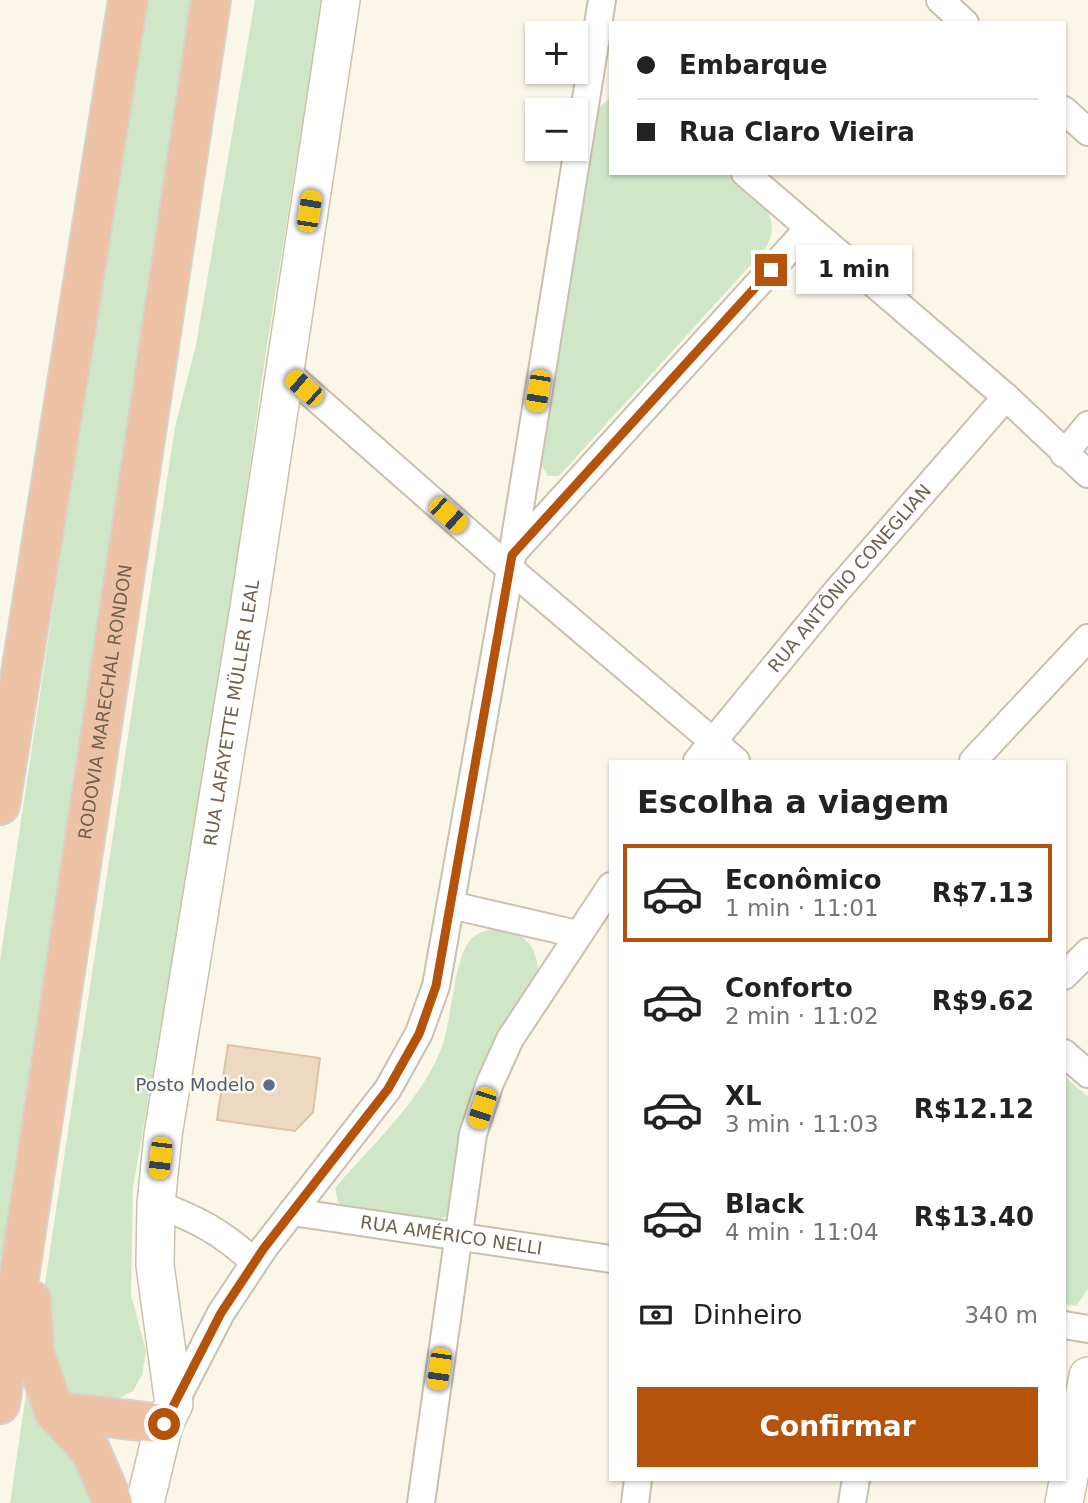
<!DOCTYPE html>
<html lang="pt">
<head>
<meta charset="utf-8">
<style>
	body { margin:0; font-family:"DejaVu Sans",sans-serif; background:#f6f6f6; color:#222; height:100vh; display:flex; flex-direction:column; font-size:26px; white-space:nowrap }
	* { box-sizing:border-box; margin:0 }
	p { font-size:23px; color:#767676 }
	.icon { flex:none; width:38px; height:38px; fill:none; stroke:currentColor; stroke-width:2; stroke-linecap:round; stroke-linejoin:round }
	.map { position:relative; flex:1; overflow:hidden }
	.side { position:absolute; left:609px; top:760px; width:457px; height:721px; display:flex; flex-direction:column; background:#fff; border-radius:0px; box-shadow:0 2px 5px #0004 }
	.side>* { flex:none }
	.banner { position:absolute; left:609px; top:21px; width:457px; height:154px; border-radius:0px; box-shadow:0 2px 5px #0004; display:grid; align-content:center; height:154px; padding:0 28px; background:#fff }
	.tools { position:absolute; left:525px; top:21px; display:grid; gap:14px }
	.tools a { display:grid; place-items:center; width:63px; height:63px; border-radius:0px; background:#fff; box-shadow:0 2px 5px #0004; font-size:35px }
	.end { position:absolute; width:32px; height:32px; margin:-16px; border:9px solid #b45309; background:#fff; box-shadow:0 0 0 4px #fff }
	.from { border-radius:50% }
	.bubble { position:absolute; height:49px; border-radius:0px; background:#fff; box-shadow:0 2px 5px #0004; font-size:23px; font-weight:600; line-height:49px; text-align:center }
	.car { position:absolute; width:21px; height:42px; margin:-21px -10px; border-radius:9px; box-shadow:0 0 5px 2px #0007; background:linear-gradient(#f5c518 24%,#345 0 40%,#f5c518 0 76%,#345 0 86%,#f5c518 0) }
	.banner b { display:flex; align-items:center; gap:24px; height:66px; font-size:26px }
	.banner b+b { border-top:2px solid #e0e0e0 }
	.banner i { width:18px; height:18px; background:#222 }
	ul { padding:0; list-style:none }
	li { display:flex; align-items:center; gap:21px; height:98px; margin:0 14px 10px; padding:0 14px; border:4px solid transparent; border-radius:0px }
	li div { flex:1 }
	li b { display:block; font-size:26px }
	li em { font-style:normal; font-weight:600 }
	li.active { border-color:#b45309 }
	li>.icon { width:63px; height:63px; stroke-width:1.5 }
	h2 { padding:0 28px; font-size:32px; line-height:84px }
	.pay { display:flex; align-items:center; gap:18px; height:77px; padding:0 28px; font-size:26px }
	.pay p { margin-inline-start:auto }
	.primary-button { display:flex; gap:14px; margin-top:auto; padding:14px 28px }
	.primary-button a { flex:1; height:80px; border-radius:0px; background:#b45309; color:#fff; font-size:28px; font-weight:600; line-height:80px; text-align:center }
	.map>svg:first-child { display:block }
</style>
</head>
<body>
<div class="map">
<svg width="1088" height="1503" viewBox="0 0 1088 1503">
	<rect width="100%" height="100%" fill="#faf6e8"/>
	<path fill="#d0e7c7" d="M144,0H192L0,1277V961Z
		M255,0H322L265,358L220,679L133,1188L131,1295L146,1351L142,1375L133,1391L113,1401L66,1397L41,1309L175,427L196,345Z
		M611,98V173H731C754,194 786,215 765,249L559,476H548L542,466L590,120L599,107Z
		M501,927C532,939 535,946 540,979L449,1215L437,1221L347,1209L338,1202L335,1188C371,1146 418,1104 440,1052C452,1024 453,959 471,939C479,931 491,929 501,927Z
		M1064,1076L1088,1097V1289L1076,1306L1064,1304Z
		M27,1387L103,1503H10Z"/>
	<path fill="#edd9c2" stroke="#dec2a4" stroke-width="2" d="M228,1045L320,1058L313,1112L295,1131L217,1120Z"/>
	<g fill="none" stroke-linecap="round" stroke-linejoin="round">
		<g stroke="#cbbfaf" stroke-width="30">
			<g id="street">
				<path d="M940,0L965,23"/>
				<path d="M1064,110L1088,132"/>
				<path d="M745,173L1006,397L1088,474"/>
				<path d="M284,370L510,569L736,761"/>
				<path d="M1064,454L1088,425"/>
				<path d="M512,554L807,230"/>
				<path id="s1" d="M697,761L836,592L1006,397"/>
				<path d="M973,761L1088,638"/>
				<path d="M451,905L577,934"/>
				<path d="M1064,976L1088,952"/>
				<path d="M1064,1053L1088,1074"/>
				<path d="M156,1204C197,1219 222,1232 254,1262"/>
				<path id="s2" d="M292,1212L611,1259"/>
				<path d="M1064,1325L1088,1329"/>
				<path d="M174,1404L221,1313L264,1248L388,1089L419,1033L436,986L510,569L602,0"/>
				<path d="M421,1503L473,1134L490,1083L510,1039L611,886"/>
				<path d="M635,1503L638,1479"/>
				<path d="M852,1503L856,1479"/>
			</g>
		</g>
		<g stroke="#cdc0ac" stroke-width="40">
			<g id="secondary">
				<path id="s3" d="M145,1503L164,1424L174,1404L155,1265L156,1204L163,1135L249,608L341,0"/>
				<path d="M1064,1503L1088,1376"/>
			</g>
		</g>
		<g stroke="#d8d2cd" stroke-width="42">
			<g id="highway">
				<path d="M0,805L128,0"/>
				<path d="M31,1300L34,1352L54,1411L91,1451L113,1503"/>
				<path id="s4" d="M0,1404L211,0"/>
				<path d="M54,1411L164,1424"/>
			</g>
		</g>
		<use href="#street" stroke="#fff" stroke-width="26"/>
		<use href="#secondary" stroke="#fff" stroke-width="37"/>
		<use href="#highway" stroke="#eec2a5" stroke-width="38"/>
	</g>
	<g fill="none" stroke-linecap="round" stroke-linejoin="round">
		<path stroke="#b45309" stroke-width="9" d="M164,1424L221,1313L264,1248L388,1089L419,1034L436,986L512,555L771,270"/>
	</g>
	<circle fill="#5c6f8a" stroke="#fdf9ee" stroke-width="2.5" cx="269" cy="1085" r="7"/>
	<g text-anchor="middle" stroke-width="5" stroke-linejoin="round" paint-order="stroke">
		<g font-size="18" fill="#72604e" stroke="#fdf9ee">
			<text dy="6" stroke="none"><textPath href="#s1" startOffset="238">RUA ANTÔNIO CONEGLIAN</textPath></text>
			<text dy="6" stroke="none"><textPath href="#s4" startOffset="710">RODOVIA MARECHAL RONDON</textPath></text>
			<text dy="6" stroke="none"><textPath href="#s3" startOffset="802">RUA LAFAYETTE MÜLLER LEAL</textPath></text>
			<text dy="6" stroke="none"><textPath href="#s2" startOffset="161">RUA AMÉRICO NELLI</textPath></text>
		</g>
		<g font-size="18" fill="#4e5e75" stroke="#fdf9ee" text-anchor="end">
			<text x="255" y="1091">Posto Modelo</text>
		</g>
	</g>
</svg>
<div class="tools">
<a>+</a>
<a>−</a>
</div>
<i class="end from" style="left:164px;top:1424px"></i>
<i class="end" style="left:771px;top:270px"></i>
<div class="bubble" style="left:796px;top:245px;width:116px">1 min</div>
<i class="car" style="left:309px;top:211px;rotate:9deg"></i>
<i class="car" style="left:304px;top:388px;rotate:311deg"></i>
<i class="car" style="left:538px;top:391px;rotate:189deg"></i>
<i class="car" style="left:448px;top:515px;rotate:132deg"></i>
<i class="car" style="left:482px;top:1108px;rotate:198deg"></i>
<i class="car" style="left:160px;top:1158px;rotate:186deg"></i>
<i class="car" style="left:439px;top:1369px;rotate:188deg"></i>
<div class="banner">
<b><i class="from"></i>Embarque</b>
<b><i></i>Rua Claro Vieira</b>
</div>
<section class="side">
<h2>Escolha a viagem</h2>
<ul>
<li class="active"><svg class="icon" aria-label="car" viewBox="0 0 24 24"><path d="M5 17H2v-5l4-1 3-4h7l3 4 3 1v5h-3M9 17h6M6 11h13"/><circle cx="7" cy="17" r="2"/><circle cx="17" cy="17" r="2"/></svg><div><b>Econômico</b><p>1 min · 11:01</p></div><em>R$7.13</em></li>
<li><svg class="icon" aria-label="car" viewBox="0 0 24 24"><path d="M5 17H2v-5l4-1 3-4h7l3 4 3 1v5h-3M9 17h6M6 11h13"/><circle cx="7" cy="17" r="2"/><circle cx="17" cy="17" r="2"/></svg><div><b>Conforto</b><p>2 min · 11:02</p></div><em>R$9.62</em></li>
<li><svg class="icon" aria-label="car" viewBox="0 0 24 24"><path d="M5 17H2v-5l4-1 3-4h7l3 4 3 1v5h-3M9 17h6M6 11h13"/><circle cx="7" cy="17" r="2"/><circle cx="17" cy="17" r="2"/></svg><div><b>XL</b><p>3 min · 11:03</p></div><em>R$12.12</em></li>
<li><svg class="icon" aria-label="car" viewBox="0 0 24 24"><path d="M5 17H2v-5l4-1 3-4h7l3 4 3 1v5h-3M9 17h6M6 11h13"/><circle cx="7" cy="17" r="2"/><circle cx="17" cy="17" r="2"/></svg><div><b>Black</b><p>4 min · 11:04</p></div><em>R$13.40</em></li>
</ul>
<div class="pay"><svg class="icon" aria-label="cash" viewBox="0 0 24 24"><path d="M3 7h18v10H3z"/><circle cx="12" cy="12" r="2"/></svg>Dinheiro<p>340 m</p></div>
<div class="primary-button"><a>Confirmar</a></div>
</section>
</div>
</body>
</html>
